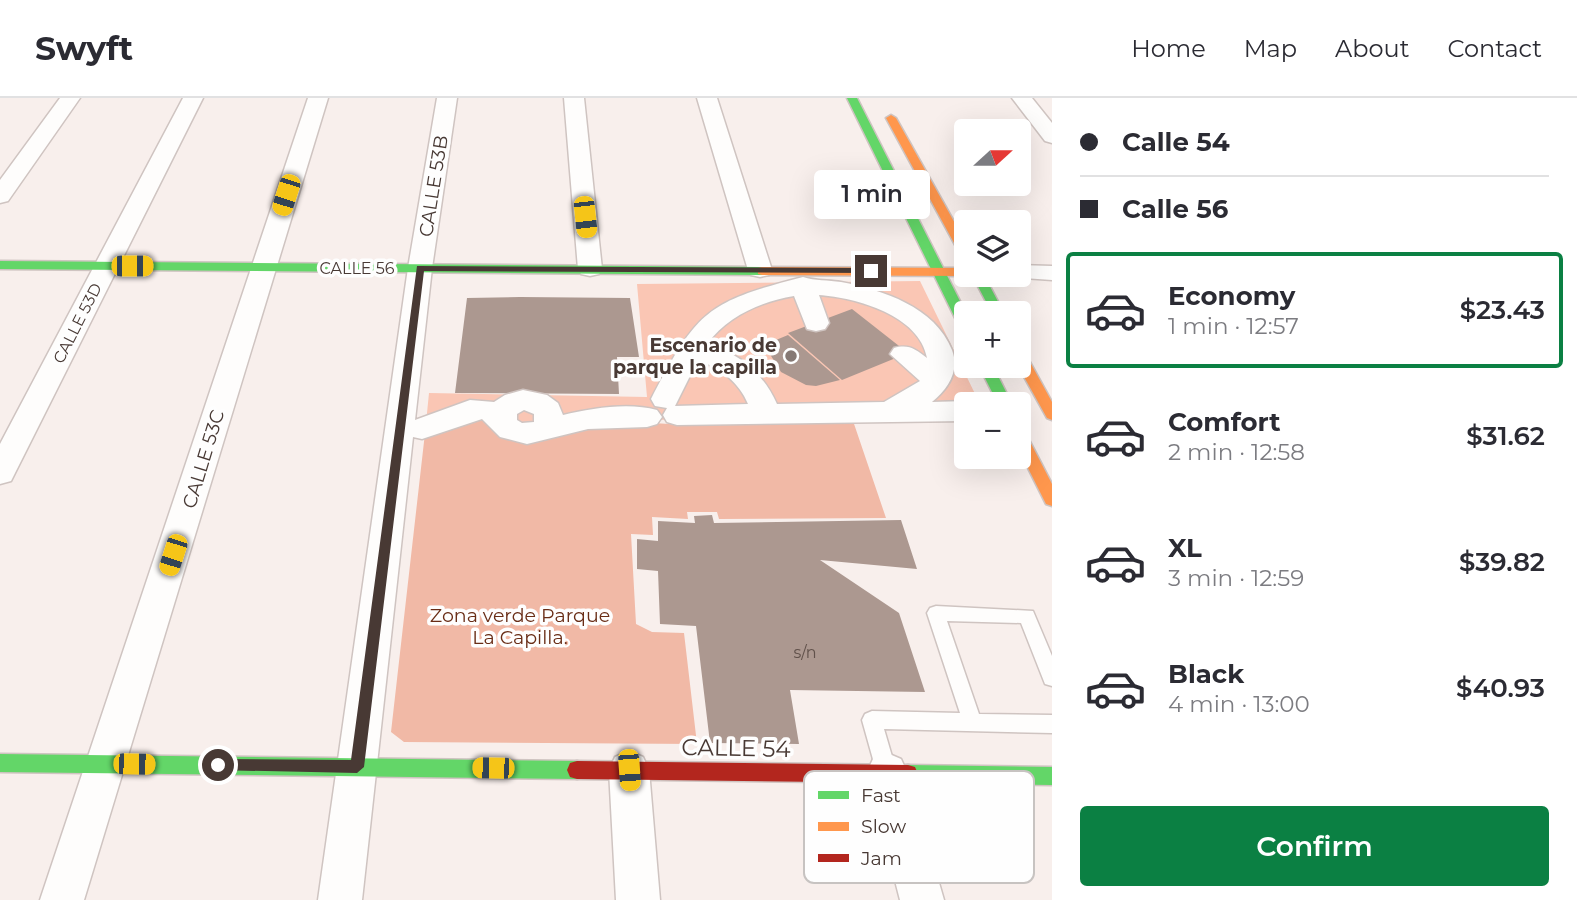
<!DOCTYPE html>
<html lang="en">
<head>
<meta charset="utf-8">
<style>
	body { margin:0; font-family:Montserrat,sans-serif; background:#f2f2f3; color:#2b2b33; height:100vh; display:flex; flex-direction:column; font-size:26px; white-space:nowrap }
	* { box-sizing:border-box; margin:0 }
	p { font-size:23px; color:#7c7c81 }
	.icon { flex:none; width:38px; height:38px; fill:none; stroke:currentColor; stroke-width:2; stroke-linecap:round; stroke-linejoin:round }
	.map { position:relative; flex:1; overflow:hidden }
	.panel { display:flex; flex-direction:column; background:#fff; width:525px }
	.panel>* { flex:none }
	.guide { display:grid; align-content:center; height:154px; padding:0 28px; background:#fff }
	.needle { width:46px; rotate:69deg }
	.controls { position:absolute; left:954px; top:21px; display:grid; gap:14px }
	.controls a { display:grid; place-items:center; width:77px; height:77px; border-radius:7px; background:#fff; box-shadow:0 7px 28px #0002; font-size:35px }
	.end { position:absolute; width:32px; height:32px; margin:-16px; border:9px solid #483934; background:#fff; box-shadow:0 0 0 4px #fff }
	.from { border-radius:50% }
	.bubble { position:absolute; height:49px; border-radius:7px; background:#fff; box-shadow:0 7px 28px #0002; font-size:23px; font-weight:600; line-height:49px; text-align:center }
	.car { position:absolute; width:21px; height:42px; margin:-21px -10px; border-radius:9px; box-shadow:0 0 5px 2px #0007; background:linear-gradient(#f5c518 24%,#345 0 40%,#f5c518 0 76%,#345 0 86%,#f5c518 0) }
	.guide b { display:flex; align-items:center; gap:24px; height:66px; font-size:26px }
	.guide b+b { border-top:2px solid #e1e1e2 }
	.guide i { width:18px; height:18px; background:#2b2b33 }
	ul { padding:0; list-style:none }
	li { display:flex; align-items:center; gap:21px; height:116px; margin:0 14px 10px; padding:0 14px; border:4px solid transparent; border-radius:7px }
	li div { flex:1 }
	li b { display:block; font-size:26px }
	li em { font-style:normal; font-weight:600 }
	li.selected { border-color:#0b8043 }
	li>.icon { width:63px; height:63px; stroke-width:1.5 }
	.action { display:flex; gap:14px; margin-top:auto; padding:14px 28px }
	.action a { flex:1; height:80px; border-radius:7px; background:#0b8043; color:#fff; font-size:28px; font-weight:600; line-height:80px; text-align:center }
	header { display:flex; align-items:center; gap:42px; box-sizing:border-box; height:98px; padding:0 35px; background:#fff; border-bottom:2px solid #e1e1e2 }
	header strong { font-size:33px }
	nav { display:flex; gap:38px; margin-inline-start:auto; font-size:24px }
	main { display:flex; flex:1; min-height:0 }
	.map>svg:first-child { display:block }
</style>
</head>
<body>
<header>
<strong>Swyft</strong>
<nav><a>Home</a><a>Map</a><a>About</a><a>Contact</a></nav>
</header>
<main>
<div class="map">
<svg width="1052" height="802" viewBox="0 0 1052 802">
	<rect width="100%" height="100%" fill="#f8efec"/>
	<path fill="#fac6b4" d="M920,183L980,306H966V313L654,322L425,335L429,295L647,299L637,186Z"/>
	<path fill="#f1b9a6" d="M473,314L539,336L653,325L669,326L677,322L851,317L886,420L719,421L717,414H687L688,421L652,419L653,437L631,436L636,526L652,534L684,535L697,646L404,644L391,634L425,335Z"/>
	<path fill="#ac9890" d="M520,199L630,200L639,259H617L619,296L455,295L467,200Z
		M852,211L908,255L842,282L788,235Z
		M788,237L840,282L816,288L806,287L781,274L768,253L776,242Z
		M712,417L714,425L901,422L917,471L820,462L899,515L925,594L790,592L799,646L710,645L696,528L660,526L658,473L637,471V441L658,443V423L695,425L694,418Z"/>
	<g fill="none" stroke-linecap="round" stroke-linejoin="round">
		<g stroke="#cfc4c1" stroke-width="3">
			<path id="lane" d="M936,508L1033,513L1052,558V588L1045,586L1021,525L947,523L979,616L1052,617V635L884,631L896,672L893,679L886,681L879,679L876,672L862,622L865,616L872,613L960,615L927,515L930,510Z"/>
		</g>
		<g stroke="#cfc4c1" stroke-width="3">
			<path id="street" d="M60,0H80L8,103L0,105V82Z
				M183,0H203L15,375L11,383L0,386V346Z
				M308,0H328L84,802H40Z
				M437,0H457L432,170L415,322L470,302L494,304L505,297L523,292L547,297L558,305L563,317C592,310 629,304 657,312L662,319L657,326L647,329L588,331L527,346L500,339L482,321L422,341L413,339L362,802H318L408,170ZM524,312L534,316V324L522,325L517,322V316Z
				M564,0H584L602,171L599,176L590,178L581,176L578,171Z
				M697,0H717L772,172L769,177L760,179L751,177L748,172Z
				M1012,0H1032L1052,25V45L1045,43Z
				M1018,167L1052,168V182L1009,179L1008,177H1018Z
				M803,179C815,183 828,182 841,184C883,192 935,209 952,252C960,273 948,291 932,304L966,303L976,306H966V323L677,327L667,324L663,317L667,310L655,308L651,301C697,213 706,204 803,179ZM819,197C857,200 919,217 927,260C915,251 909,246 894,250L890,256L920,283L884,304L777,306C763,275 739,255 707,246C728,218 760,204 794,198L807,231L816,233L825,231L829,225ZM698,262C720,270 739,284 748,306L675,308Z
				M629,653L643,659L649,672L660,802H616L609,672L615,659Z
				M887,655L901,661L907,674L944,802H900L867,674L873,661Z"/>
		</g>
		<g stroke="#cfc4c1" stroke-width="3">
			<path id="fast" d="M847,0H857L966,215V232L959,228Z
				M0,163L762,169L768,173L762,177L0,171Z
				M972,177H984L1004,215H992Z
				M979,268H993L1012,306H998Z
				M0,656L577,663L584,665L587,672L584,679L577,681L0,674Z
				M908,667L1052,669V687L908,685L901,683L898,676L901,669Z"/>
		</g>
		<g stroke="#cfc4c1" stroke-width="3">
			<path id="slow" d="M891,17L896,20L966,145V160L960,156L886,20Z
				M762,169L966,170V177H970L966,178L762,177L758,176V170Z
				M1018,251L1025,255L1052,304V322L1047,320L1018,268Z
				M1018,329L1025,334L1052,386V408L1046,406L1018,350Z"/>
		</g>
		<g stroke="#cfc4c1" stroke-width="3">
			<path id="jam" d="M577,663L908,667L915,669L918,676L915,683L908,685L577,681L570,679L567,672L570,665Z"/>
		</g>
		<use href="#lane" fill="#fefdfc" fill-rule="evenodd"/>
		<use href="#street" fill="#fefdfc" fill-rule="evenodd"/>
		<use href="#fast" fill="#63d668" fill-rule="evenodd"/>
		<use href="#slow" fill="#ff974d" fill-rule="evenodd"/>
		<use href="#jam" fill="#b3261e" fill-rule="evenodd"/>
	</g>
	<path fill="#483934" d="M417,168L871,170L875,173L871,175L424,173L364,669L357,675L213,672L211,667L218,661L351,662Z"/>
	<circle fill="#867974" stroke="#fefefe" stroke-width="2.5" cx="791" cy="258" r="7"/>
	<g text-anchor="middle" stroke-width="7" stroke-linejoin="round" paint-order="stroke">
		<g font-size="16" fill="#483934" stroke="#fefefe">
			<text x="357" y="176">CALLE 56</text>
			<text transform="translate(77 225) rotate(-63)" y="6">CALLE 53D</text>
		</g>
		<g font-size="16" fill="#61514b">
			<text x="805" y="560">s/n</text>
		</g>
		<g font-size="19" fill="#483934" stroke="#fefefe">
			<text transform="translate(433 88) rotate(-81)" y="7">CALLE 53B</text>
			<text transform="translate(203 361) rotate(-73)" y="7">CALLE 53C</text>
		</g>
		<g font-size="19" font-weight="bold" fill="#483934" stroke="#fefefe" text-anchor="end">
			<text x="777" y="254">Escenario de<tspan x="777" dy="22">parque la capilla</tspan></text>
		</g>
		<g font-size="19" fill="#692d16" stroke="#fefefe">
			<text x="520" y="524">Zona verde Parque<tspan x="520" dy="22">La Capilla.</tspan></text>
		</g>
		<g font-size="23" fill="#483934" stroke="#fefefe">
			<text transform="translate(736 650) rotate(1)" y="8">CALLE 54</text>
		</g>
	</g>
	<rect x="804" y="673" width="230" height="112" rx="10" fill="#fefefe" stroke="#c7c3c1" stroke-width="2"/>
	<rect x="818" y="693" width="31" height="8" fill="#63d668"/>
	<rect x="818" y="724" width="31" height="9" fill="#ff974d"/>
	<rect x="818" y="756" width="31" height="8" fill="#b3261e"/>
	<g font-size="19" fill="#483934">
		<text x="861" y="704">Fast</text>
		<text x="861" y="735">Slow</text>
		<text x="861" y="767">Jam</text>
	</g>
</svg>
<div class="controls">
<a><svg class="needle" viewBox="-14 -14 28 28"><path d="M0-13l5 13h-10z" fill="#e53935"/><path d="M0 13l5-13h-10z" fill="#7c7c81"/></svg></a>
<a><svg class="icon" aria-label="layers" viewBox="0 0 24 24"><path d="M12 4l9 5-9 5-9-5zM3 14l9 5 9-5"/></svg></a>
<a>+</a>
<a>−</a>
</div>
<i class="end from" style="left:218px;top:667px"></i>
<i class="end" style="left:871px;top:173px"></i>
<div class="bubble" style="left:814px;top:72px;width:116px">1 min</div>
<i class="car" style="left:286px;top:97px;rotate:198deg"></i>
<i class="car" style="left:585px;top:119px;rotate:174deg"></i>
<i class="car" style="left:132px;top:168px;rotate:90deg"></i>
<i class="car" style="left:173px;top:457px;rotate:198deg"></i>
<i class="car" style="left:134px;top:666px;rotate:91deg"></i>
<i class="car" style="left:493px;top:670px;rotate:271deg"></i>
<i class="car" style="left:629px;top:672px;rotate:176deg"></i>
</div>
<section class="panel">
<div class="guide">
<b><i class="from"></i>Calle 54</b>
<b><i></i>Calle 56</b>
</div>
<ul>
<li class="selected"><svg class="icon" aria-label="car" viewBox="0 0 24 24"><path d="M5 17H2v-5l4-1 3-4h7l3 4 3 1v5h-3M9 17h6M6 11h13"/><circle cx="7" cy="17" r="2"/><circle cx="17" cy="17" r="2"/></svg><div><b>Economy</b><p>1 min · 12:57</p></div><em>$23.43</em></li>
<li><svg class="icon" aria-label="car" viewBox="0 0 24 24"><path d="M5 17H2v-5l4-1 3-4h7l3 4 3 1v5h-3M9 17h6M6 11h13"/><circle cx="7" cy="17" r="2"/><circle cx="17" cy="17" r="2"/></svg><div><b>Comfort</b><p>2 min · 12:58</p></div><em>$31.62</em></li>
<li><svg class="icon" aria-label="car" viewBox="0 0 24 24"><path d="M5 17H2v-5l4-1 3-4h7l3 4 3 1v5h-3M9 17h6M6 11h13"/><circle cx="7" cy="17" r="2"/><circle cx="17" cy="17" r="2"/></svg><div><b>XL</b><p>3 min · 12:59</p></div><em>$39.82</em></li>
<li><svg class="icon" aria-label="car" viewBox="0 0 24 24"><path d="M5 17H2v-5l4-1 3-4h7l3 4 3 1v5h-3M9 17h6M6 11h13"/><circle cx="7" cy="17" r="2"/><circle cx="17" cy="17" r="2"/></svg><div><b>Black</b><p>4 min · 13:00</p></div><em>$40.93</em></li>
</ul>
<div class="action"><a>Confirm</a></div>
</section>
</main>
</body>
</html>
